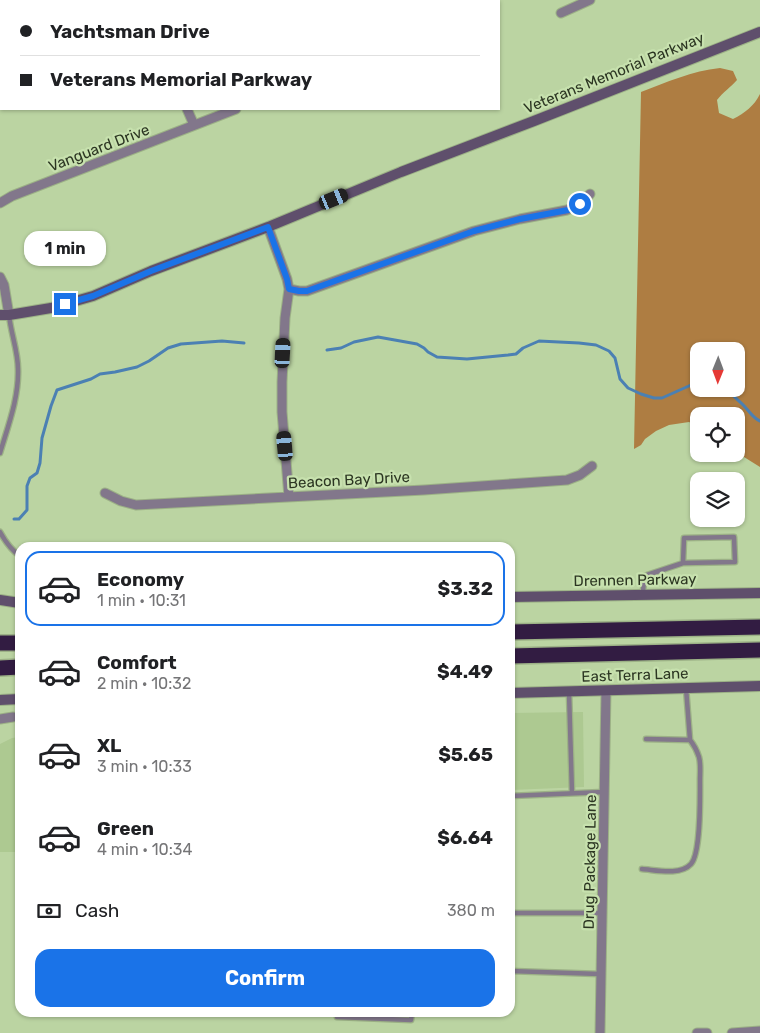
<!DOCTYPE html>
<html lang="en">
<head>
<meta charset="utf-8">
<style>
	body { margin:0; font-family:Rubik,sans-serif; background:#f6f6f6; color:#202124; height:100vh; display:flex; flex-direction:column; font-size:19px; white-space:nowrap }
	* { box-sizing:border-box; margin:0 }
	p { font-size:16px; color:#757577 }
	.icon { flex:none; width:28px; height:28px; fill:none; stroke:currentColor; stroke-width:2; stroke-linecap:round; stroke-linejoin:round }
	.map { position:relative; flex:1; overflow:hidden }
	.details { position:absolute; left:15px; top:542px; width:500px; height:475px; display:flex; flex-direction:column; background:#fff; border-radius:15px; box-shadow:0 1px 4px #0004 }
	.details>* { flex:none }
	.guide { position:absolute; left:0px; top:0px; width:500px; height:110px; box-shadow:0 1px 4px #0004; display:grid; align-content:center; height:110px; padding:0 20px; background:#fff }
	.needle { width:32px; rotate:181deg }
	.buttons { position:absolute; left:690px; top:342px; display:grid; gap:10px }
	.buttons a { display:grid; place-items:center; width:55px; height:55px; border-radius:10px; background:#fff; box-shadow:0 1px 4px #0004; font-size:25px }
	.end { position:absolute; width:22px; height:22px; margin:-11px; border:6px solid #1a73e8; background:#fff; box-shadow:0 0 0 2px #fff }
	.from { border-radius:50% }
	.bubble { position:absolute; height:35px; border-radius:15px; background:#fff; box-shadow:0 1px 4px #0004; font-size:16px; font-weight:700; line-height:35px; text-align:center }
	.car { position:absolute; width:15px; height:30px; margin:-15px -8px; border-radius:6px; box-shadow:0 0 4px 1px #0007; background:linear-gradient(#222 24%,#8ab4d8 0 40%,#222 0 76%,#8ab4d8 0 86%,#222 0) }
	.guide b { display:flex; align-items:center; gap:18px; height:48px; font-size:19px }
	.guide b+b { border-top:1px solid #e0e0e0 }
	.guide i { width:12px; height:12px; background:#202124 }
	ul { padding:9px 0 0; list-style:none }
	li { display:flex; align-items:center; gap:15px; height:75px; margin:0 10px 8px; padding:0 10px; border:2px solid transparent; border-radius:15px }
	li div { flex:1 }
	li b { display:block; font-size:19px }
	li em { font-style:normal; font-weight:700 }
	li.selected { border-color:#1a73e8 }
	li>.icon { width:45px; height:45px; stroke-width:1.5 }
	.pay { display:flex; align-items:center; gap:12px; height:55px; padding:0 20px; font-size:19px }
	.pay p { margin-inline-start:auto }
	.button { display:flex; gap:10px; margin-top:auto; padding:10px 20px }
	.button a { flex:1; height:58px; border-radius:15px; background:#1a73e8; color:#fff; font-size:20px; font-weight:700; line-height:58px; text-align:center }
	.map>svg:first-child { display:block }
</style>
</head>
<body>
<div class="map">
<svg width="760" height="1033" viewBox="0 0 760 1033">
	<rect width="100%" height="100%" fill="#bbd4a2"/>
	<path fill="#adc991" d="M583,712L584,787L510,790V713Z
		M20,737V852H0V744L12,738Z"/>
	<path fill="#ae7d42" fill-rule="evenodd" d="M720,68L733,71L737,80C731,87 723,92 717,100L719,113L733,119C745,113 754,106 760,94V467L736,452V416H699V427L689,422L669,425L656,431L645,439L641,445L634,449L641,92C667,82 692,71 720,68ZM699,351H736V389H699Z"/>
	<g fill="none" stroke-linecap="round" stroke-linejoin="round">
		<path stroke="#4b80b3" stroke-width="3" d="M327,350L341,348L354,342L378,337L417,344L424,348L428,352L437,357L467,359L508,355L516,354L523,348L539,341L579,343L596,345L609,351L615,358L620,379L628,388L641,394L654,398H662L691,385L699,383
			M727,389C732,396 739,400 745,407C750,412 753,418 760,421
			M14,519H19L27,510V486L30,478L37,473L40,463L42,438L51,406L57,390L91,379L100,374L115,372L137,367L149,361L168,348L181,344L222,341L244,343"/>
		<g stroke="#9cb186" stroke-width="7">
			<path id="lane" d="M0,453C8,426 19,398 18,369C18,351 11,334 9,315
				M0,532C5,541 11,550 20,556
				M643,594L644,576L683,563L735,562L734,537L684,538L683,563
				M569,692L572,793
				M646,739L690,740
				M510,796L604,792
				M642,869C656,870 680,876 691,864C701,853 700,797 700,780C700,773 701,764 699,757C697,751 694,745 690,740L686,688
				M510,913H602
				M510,971L600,974
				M337,1012V1017L411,1020L412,1012"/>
		</g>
		<g stroke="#9cb186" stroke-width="11">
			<path id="street" d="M145,0V1
				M220,0V1
				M295,0V1
				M561,13L590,0
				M187,109L194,125
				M0,203L12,196L236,109
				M268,227L287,279L289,289L285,318L282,382V412L289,497
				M0,277L4,285L9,315
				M289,289L299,291H307L474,231L520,219L567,210L580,204L590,194
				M105,493L121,501L136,505L424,490L567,480L580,475L592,466
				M0,719L13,717
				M600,1033L606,691
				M697,1033H707
				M732,1033L760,1031"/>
		</g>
		<g stroke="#9cb186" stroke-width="12">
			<path id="secondary" d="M0,315H9L51,308L93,296L151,271L268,227L401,172L534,121L760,32
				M510,597L760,593
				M0,600L20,603
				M510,693L760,686
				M0,700L20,699"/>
		</g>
		<g stroke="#9cb186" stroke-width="18">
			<path id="highway" d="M510,632L760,627
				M0,643H20
				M510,656L760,650
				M0,668L20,667"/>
		</g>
		<use href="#lane" stroke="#82778b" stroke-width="4.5"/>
		<use href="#street" stroke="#82778b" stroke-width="9"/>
		<use href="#secondary" stroke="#5f4f6c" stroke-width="10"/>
		<use href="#highway" stroke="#321c42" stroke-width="15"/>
	</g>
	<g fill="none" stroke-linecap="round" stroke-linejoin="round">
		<path stroke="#1a73e8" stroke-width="6" d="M65,304L93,296L151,271L268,227L287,279L289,289L299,291H307L474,231L520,219L568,210L580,204"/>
	</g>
	<g text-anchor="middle" stroke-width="4.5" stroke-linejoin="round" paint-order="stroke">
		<g font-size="15" fill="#2c3622" stroke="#c7e1ae">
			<text transform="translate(614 73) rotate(-22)" y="5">Veterans Memorial Parkway</text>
			<text transform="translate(99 148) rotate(-21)" y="5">Vanguard Drive</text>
			<text transform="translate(349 480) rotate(-3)" y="5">Beacon Bay Drive</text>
			<text transform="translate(635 580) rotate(-1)" y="5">Drennen Parkway</text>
			<text transform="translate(635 675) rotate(-2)" y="5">East Terra Lane</text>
			<text transform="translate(590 862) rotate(-89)" y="5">Drug Package Lane</text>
		</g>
	</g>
</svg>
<div class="buttons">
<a><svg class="needle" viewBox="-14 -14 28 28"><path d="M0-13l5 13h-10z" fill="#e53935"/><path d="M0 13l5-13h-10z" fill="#757577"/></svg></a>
<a><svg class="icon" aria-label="locate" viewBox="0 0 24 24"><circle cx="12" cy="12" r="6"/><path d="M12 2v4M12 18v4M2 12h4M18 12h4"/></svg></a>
<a><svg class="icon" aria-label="layers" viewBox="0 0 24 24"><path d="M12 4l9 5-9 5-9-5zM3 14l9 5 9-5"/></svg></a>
</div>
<i class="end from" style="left:580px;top:204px"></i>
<i class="end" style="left:65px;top:304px"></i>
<div class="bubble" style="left:24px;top:231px;width:82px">1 min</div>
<i class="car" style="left:334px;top:199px;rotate:68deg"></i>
<i class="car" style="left:283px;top:353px;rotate:3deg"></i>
<i class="car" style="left:285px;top:446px;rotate:355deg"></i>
<div class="guide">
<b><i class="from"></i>Yachtsman Drive</b>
<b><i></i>Veterans Memorial Parkway</b>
</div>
<section class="details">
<ul>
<li class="selected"><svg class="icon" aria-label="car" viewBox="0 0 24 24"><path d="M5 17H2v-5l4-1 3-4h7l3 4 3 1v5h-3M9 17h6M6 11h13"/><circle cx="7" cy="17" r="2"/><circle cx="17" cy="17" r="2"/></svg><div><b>Economy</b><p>1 min · 10:31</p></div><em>$3.32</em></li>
<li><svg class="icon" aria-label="car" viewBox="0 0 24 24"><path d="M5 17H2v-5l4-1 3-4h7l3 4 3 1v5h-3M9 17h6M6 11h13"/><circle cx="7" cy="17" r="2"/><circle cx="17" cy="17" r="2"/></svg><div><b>Comfort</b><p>2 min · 10:32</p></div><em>$4.49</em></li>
<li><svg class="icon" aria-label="car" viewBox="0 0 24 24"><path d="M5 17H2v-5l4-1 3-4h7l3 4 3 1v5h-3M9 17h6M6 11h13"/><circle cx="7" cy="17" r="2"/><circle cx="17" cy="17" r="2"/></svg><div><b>XL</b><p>3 min · 10:33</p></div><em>$5.65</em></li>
<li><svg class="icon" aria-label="car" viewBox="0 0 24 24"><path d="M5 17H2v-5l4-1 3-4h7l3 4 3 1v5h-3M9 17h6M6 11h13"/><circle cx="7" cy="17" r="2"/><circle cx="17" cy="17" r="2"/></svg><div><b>Green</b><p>4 min · 10:34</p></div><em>$6.64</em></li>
</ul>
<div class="pay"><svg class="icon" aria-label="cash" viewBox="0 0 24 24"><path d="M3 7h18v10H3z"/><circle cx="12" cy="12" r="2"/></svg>Cash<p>380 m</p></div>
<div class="button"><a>Confirm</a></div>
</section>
</div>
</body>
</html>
